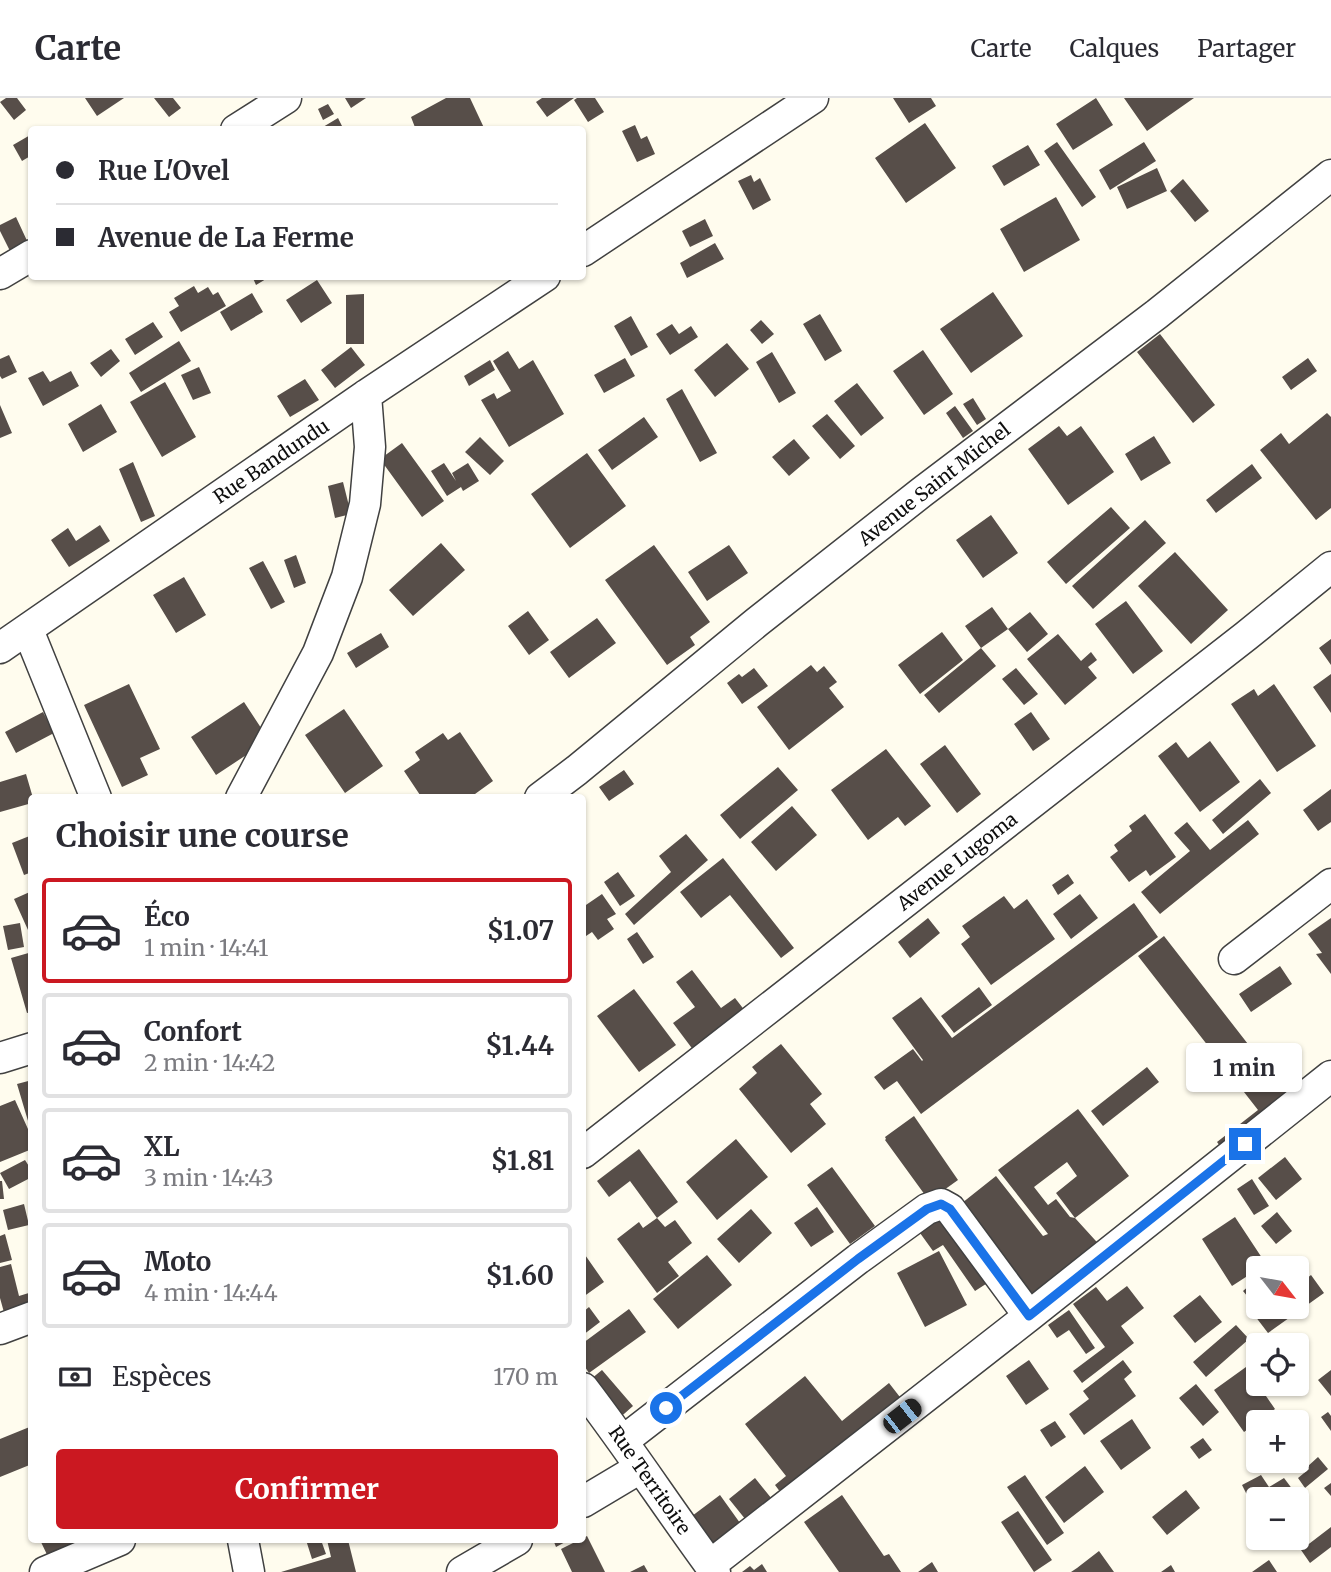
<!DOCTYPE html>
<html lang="fr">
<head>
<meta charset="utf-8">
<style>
	body { margin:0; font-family:Merriweather,serif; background:#f7f7f7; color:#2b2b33; height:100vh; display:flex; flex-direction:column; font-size:26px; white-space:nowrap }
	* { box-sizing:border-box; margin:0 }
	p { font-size:23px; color:#7c7c81 }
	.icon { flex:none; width:38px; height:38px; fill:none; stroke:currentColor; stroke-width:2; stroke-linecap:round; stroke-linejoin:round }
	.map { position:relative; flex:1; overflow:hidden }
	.details { position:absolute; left:28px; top:696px; width:558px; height:749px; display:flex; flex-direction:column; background:#fff; border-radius:7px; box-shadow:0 2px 5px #0004 }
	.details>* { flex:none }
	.hud { position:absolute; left:28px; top:28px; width:558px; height:154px; border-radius:7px; box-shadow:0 2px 5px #0004; display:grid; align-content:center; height:154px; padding:0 28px; background:#fff }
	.needle { width:46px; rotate:121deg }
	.buttons { position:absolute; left:1246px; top:1158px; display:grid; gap:14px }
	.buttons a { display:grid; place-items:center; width:63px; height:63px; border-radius:7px; background:#fff; box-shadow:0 2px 5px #0004; font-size:35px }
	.end { position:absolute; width:32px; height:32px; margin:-16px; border:9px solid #1a73e8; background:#fff; box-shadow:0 0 0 4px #fff }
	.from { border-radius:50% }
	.bubble { position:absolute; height:49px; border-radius:7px; background:#fff; box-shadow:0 2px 5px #0004; font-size:23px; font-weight:700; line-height:49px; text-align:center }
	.car { position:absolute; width:21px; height:42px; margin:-21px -10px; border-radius:9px; box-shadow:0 0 5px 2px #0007; background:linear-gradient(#222 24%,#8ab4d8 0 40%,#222 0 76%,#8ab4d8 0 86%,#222 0) }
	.hud b { display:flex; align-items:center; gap:24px; height:66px; font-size:26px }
	.hud b+b { border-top:2px solid #e1e1e2 }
	.hud i { width:18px; height:18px; background:#2b2b33 }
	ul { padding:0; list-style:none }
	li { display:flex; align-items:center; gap:21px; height:105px; margin:0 14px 10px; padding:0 14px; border:4px solid #e1e1e2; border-radius:7px }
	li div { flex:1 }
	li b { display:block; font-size:26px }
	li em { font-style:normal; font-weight:700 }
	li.active { border-color:#cb1821 }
	li>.icon { width:63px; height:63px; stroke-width:1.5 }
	h2 { padding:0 28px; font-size:32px; line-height:84px }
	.pay { display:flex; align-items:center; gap:18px; height:77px; padding:0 28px; font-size:26px }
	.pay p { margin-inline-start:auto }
	.action { display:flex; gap:14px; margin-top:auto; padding:14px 28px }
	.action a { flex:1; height:80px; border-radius:7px; background:#cb1821; color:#fff; font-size:28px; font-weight:700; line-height:80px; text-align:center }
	header { display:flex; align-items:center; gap:42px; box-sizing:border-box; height:98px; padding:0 35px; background:#fff; border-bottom:2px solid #e1e1e2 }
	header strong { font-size:33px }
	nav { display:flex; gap:38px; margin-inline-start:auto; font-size:24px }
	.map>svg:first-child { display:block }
</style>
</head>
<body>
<header>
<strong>Carte</strong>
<nav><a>Carte</a><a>Calques</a><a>Partager</a></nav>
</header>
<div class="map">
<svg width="1331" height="1474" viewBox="0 0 1331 1474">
	<rect width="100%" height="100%" fill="#fffcee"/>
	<path fill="#574e49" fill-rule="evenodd" d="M6,0H17L26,12L14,22L0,4Z
		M85,0H124L97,18Z
		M154,0H173L181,10L169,19Z
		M345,0H366L351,10Z
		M446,0H470L485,32H416L411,19Z
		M542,0H574L547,19L536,4Z
		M577,0H595L604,14L588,24L574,2Z
		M893,0H931L936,8L909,25Z
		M1096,0L1113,27L1073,52L1056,26Z
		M1124,0H1194L1147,33Z
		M328,6L334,16L323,22L318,11Z
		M338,20L344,32H318Z
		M925,25L956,70L906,105L875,60Z
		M635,27L641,41L647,38L655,56L637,64L622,33Z
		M32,36V57L22,63L13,47Z
		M1057,44L1096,99L1082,109L1044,53Z
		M1144,44L1156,63L1110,92L1099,72Z
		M1028,47L1040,67L1004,88L992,68Z
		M1157,70L1167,93L1127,111L1117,89Z
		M751,77L754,84L760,80L771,102L753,112L738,83Z
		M1183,81L1209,113L1195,124L1170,93Z
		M1056,99L1080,142L1024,174L1000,131Z
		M16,119L29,147L11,155L0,133V127Z
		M705,121L713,138L690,149L682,133Z
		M715,145L724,161L687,180L680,165Z
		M252,178H271L256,187Z
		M317,182L332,205L301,225L286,202Z
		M194,188L198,195L208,189L213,197L218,194L226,208L181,234L169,214L179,208L174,200Z
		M993,194L1023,238L971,275L940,231Z
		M252,195L263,214L231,233L220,214Z
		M364,196V246H346V197Z
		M820,216L842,253L825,263L803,226Z
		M631,218L648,249L631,258L614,228Z
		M761,222L774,236L762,246L750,232Z
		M153,224L163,239L135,257L125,241Z
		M672,226L679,236L691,228L698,239L670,257L656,236Z
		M1160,236L1215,307L1193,325L1137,254Z
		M179,243L191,263L141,294L129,275Z
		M727,245L749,271L715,299L694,272Z
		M351,249L365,267L335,290L321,272Z
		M111,251L120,263L101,279L90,265Z
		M923,252L953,296L924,317L893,273Z
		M508,253L519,271L533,262L564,316L509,349L481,302L494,295L497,301L511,293L493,263Z
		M772,254L796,295L779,305L756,264Z
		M9,257L17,274L2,281L0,278V261Z
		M625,260L635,278L604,295L594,277Z
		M1308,260L1317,273L1291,292L1282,279Z
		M490,262L495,272L469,288L464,278Z
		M199,269L211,295L193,302L181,277Z
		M43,273L50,284L71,273L79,288L43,308L28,280Z
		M305,281L319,302L290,319L277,298Z
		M165,284L196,339L162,359L130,304Z
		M857,285L884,320L861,338L834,303Z
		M682,291L717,355L700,364L666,301Z
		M973,300L986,321L977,327L963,306Z
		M101,306L117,334L83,354L68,326Z
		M0,307L12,335L0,340Z
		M955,308L973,333L963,340L946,315Z
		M1327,315L1331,319V410L1316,422L1260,352L1281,335L1289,346Z
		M827,316L855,348L840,361L812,328Z
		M644,319L658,339L612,372L598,352Z
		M1059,328L1067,338L1081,328L1114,374L1068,407L1028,351Z
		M1154,338L1171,365L1141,383L1125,356Z
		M480,339L504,363L490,377L465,354Z
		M794,341L810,360L789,378L772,359Z
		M402,345L444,403L422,419L380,361Z
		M587,355L626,408L570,450L531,396Z
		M133,364L155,418L141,424L119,371Z
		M444,365L456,383L452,375L468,365L479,383L463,393L461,389L447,398L431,373Z
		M1252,366L1262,380L1216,415L1206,402Z
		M343,384L351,416L335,420L328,388Z
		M1111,409L1130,430L1066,486L1047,464Z
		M991,417L1018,455L983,480L956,442Z
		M1145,422L1166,445L1093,511L1072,488Z
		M100,427L110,443L69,469L51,442L68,430L76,443Z
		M441,445L465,472L413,518L389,492Z
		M654,447L710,524L690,539L695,547L667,567L605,482Z
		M729,447L748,475L707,503L688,474Z
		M1175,454L1228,512L1191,546L1138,488Z
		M296,457L306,485L294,490L284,462Z
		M263,463L285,504L271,511L249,470Z
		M184,479L206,517L176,535L153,497Z
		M1126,503L1163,553L1133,576L1095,526Z
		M992,509L1008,531L981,550L965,528Z
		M528,513L549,542L529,557L508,528Z
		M1030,514L1048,536L1027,554L1008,531Z
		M597,520L616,545L569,580L550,554Z
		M942,534L963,562L920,596L898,567Z
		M381,535L389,549L356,570L347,555Z
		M1058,536L1081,563L1091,554L1097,562L1088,569L1097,580L1065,607L1027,561Z
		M1331,541V567L1319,550Z
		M981,550L996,568L939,615L924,597Z
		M811,567L817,574L824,568L837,584L829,590L844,609L789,652L757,609Z
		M754,570L768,588L742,606L727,585L739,576L742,579Z
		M1016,570L1038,596L1024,607L1002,581Z
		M1331,576V615L1313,589Z
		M129,586L160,651L140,660L148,677L122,689L84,607Z
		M1274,586L1316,648L1277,674L1231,606L1254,591L1258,598Z
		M244,604L269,642L216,677L191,639Z
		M344,611L383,668L345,695L305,637Z
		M43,614L54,635L16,655L5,634Z
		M1031,614L1050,641L1033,653L1014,626Z
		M460,634L493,683L475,696L478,700H422L404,673L420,662L415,654L443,635L448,642Z
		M1210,643L1240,684L1200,714L1158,658L1176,644L1188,660Z
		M945,647L981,696L957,715L920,666Z
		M886,651L931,708L905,728L898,719L868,742L831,692Z
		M778,669L798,692L740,741L720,717Z
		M624,672L634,686L609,703L599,689Z
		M26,676L33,700L32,705L0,714V684Z
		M1260,681L1271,695L1223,736L1212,722Z
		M1331,691V724L1318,733L1303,712Z
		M792,708L817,737L776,773L751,744Z
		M1145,716L1176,759L1150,778L1146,772L1129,784L1110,759L1118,753L1114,747L1132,733L1129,728Z
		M1248,722L1259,736L1160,816L1141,794L1190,753L1174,735L1187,724L1210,752Z
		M686,736L708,762L634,827L625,816L671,774L659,758Z
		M32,737V774L24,777L12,745Z
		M723,760L794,850L781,860L730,797L701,820L680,794Z
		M618,774L635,798L620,808L604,784Z
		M1068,776L1074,785L1058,797L1052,787Z
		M32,793V831L28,832L14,801Z
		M602,796L616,816L607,821L614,831L598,842L592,834L583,840V809Z
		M1080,796L1098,820L1071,841L1053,816Z
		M1004,798L1014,811L1027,801L1055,841L991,887L961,846L970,839L962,828Z
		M1134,805L1158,839L921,1016L897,983L884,992L874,979L913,951L922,963L923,962L892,920L921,899L952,940Z
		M928,820L940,835L910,860L898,844Z
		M1331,820V876L1316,856L1322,855L1308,836Z
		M20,825L24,849L8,852L3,828Z
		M637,834L654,859L643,866L627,841Z
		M1164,838L1293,1004L1226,1056L1217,1044L1258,1012L1138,858Z
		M32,854V914L27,915L11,860Z
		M1280,868L1292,886L1251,914L1239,896Z
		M692,872L721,910L735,900L749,918L697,957L673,925L695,909L676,884Z
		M979,889L992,907L954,935L941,918Z
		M634,891L676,947L639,974L597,918Z
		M781,946L822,996L810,1006L826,1026L791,1055L739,991L757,975L752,969Z
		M1147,969L1159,984L1103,1028L1091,1013Z
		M32,982V1033H31L17,986Z
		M15,1002L32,1040V1051L0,1064V1008Z
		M1078,1011L1129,1078L1075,1120L1105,1153L1035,1209L1006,1173L1009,1165L962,1105L996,1078L1043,1138L1048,1136L998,1072ZM1067,1064L1077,1078L1056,1095L1075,1120L1070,1119L1056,1101L1048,1107L1034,1089Z
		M914,1018L958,1082L930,1102L925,1097L885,1042L886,1041L885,1039Z
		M736,1041L768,1079L717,1122L686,1084Z
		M639,1051L678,1104L657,1120L630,1083L609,1099L597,1083Z
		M1285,1059L1302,1081L1276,1102L1258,1080Z
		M25,1062L32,1073V1079L9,1091L0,1075Z
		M832,1069L875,1128L850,1146L807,1087Z
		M1252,1081L1269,1108L1254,1117L1237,1091Z
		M0,1083H2L4,1101H0Z
		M24,1106L29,1127L8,1132L3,1112Z
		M817,1109L834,1134L811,1149L794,1125Z
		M751,1111L772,1135L739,1165L717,1141Z
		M1277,1114L1292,1133L1276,1146L1261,1128Z
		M944,1118L989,1184L975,1193L943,1147L933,1153L920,1135Z
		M1235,1119L1266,1166L1232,1188L1202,1141Z
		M657,1120L665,1129L675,1122L692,1145L668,1164L679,1178L657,1195L617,1141L639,1124L643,1130Z
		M5,1136L12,1162L0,1165V1138Z
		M939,1153L967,1207L925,1229L897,1175Z
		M583,1154L604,1184L583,1199Z
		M707,1157L732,1187L678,1231L653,1201Z
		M11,1166L19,1198L32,1194V1211L5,1218L0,1200V1169Z
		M1311,1177L1324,1195L1268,1235L1255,1218L1267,1209H1297V1188Z
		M1258,1180V1211L1243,1193Z
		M1127,1188L1144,1210L1121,1228L1134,1245L1082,1285L1073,1273L1105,1249L1073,1206L1096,1189L1107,1203Z
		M1200,1197L1222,1224L1195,1245L1173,1218Z
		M589,1209L600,1224L583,1237V1214Z
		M629,1211L646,1234L589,1275L583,1266V1245Z
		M1069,1212L1095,1250L1086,1256L1069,1232L1057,1240L1048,1227Z
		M1236,1227L1249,1241L1206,1279L1193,1264Z
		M1029,1262L1049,1291L1026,1307L1006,1278Z
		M1123,1262L1132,1274L1124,1281L1136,1298L1084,1337L1069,1316L1089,1301L1083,1293Z
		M1246,1269L1275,1311L1244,1334L1214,1292Z
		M602,1272L633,1308L616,1323L585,1286Z
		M1331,1272V1298L1318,1282Z
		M805,1278L842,1323L889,1285L903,1303L784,1399L775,1387L786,1378L745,1326Z
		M1196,1286L1219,1314L1203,1328L1179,1300Z
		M1328,1314L1331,1318V1333L1321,1319Z
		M1132,1321L1151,1350L1121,1372L1100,1343Z
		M1055,1323L1066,1339L1051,1349L1040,1332Z
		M32,1328V1366L0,1379V1341Z
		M1203,1340L1212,1352L1199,1361L1190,1349Z
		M1318,1359L1328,1371L1305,1390L1298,1380L1309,1371L1307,1369Z
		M1085,1368L1104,1394L1064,1425L1045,1399Z
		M1025,1377L1064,1435L1047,1447L1007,1389Z
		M1261,1377L1269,1389L1284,1380L1296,1396L1287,1402H1258V1419L1242,1387Z
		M755,1380L776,1406L750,1427L729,1401Z
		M1331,1385V1398L1324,1390Z
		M1186,1392L1200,1410L1167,1437L1152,1419Z
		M720,1397L745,1432L717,1453L692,1418Z
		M842,1397L884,1458L889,1456L901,1474H839L804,1424Z
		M1018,1413L1052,1462L1034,1474L1001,1424Z
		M1331,1429V1449L1310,1465L1301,1452Z
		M587,1438L605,1474H572L561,1451L579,1442H583V1440Z
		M40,1442H73L76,1457L52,1467Z
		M306,1442H321L326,1456L312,1461Z
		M327,1442H348L356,1474H281L331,1459Z
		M558,1442H569L556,1449L554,1444Z
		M1099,1453L1114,1474H1071L1077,1470Z
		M1269,1462L1277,1474H1252Z
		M932,1464L938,1474H918Z
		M762,1466L767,1474H742L750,1468L754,1472Z
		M644,1467L648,1474H630Z
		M1171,1467L1175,1474H1161Z"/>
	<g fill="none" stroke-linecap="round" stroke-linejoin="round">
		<g stroke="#414141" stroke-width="33">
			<path id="minor" d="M236,32L286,0
				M583,153L813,0
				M0,176L32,157
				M28,532L96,700
				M0,550L366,297L545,178
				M241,700L318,555L347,479L365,406L370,349L366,297
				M540,700L577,672L757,524L922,394L1157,216L1331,77
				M1234,861L1331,786
				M0,960L32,950
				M583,1055L1246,538L1331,469
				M0,1231L32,1219
				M583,1290C629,1350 670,1413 715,1474
				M623,1343L858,1161L927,1111L941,1106L950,1111L1029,1218
				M583,1404L640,1370
				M243,1442L249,1474
				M710,1467L1029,1218L1331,978
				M45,1474L120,1442
				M462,1474L517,1442"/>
		</g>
		<use href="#minor" stroke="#fff" stroke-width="30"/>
	</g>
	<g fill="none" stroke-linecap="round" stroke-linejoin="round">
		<path stroke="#1a73e8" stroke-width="9" d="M666,1310L858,1161L927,1111L941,1106L950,1111L1029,1218L1245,1046"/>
	</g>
	<g text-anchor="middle" stroke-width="7" stroke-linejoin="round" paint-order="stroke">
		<g font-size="19" fill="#0e0e0e" stroke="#fff">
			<text transform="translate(271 363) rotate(-34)" y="7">Rue Bandundu</text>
			<text transform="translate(934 386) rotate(-38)" y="7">Avenue Saint Michel</text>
			<text transform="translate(957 763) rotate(-38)" y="7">Avenue Lugoma</text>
			<text transform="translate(650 1382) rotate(55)" y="7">Rue Territoire</text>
		</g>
	</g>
</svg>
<div class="buttons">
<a><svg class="needle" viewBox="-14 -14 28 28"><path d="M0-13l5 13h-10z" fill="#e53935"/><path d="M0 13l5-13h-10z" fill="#7c7c81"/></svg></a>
<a><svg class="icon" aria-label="locate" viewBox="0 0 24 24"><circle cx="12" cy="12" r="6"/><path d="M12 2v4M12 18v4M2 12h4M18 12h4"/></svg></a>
<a>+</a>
<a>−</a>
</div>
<i class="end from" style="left:666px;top:1310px"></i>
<i class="end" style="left:1245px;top:1046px"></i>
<div class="bubble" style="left:1186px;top:945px;width:116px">1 min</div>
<i class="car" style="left:902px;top:1318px;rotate:52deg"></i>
<div class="hud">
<b><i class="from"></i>Rue L'Ovel</b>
<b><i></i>Avenue de La Ferme</b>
</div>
<section class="details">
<h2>Choisir une course</h2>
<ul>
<li class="active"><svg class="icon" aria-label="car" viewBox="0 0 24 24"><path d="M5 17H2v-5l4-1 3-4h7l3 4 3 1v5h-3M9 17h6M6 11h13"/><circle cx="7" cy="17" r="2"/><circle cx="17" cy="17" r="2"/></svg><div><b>Éco</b><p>1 min · 14:41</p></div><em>$1.07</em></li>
<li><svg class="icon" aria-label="car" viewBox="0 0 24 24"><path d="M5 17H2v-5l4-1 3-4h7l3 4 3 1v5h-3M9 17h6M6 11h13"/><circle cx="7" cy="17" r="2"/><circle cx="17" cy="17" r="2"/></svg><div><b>Confort</b><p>2 min · 14:42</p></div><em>$1.44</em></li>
<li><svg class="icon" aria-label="car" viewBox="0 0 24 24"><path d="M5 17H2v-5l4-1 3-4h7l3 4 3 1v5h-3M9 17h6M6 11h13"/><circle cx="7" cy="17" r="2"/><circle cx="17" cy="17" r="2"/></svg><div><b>XL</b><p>3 min · 14:43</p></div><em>$1.81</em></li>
<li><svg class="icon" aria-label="car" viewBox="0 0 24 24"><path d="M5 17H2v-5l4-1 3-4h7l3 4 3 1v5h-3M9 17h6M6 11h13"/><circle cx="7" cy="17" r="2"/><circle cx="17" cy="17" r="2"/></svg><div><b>Moto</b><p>4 min · 14:44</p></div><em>$1.60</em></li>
</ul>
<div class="pay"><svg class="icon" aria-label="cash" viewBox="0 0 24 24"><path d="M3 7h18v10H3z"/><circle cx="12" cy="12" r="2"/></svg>Espèces<p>170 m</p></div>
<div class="action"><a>Confirmer</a></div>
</section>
</div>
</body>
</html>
